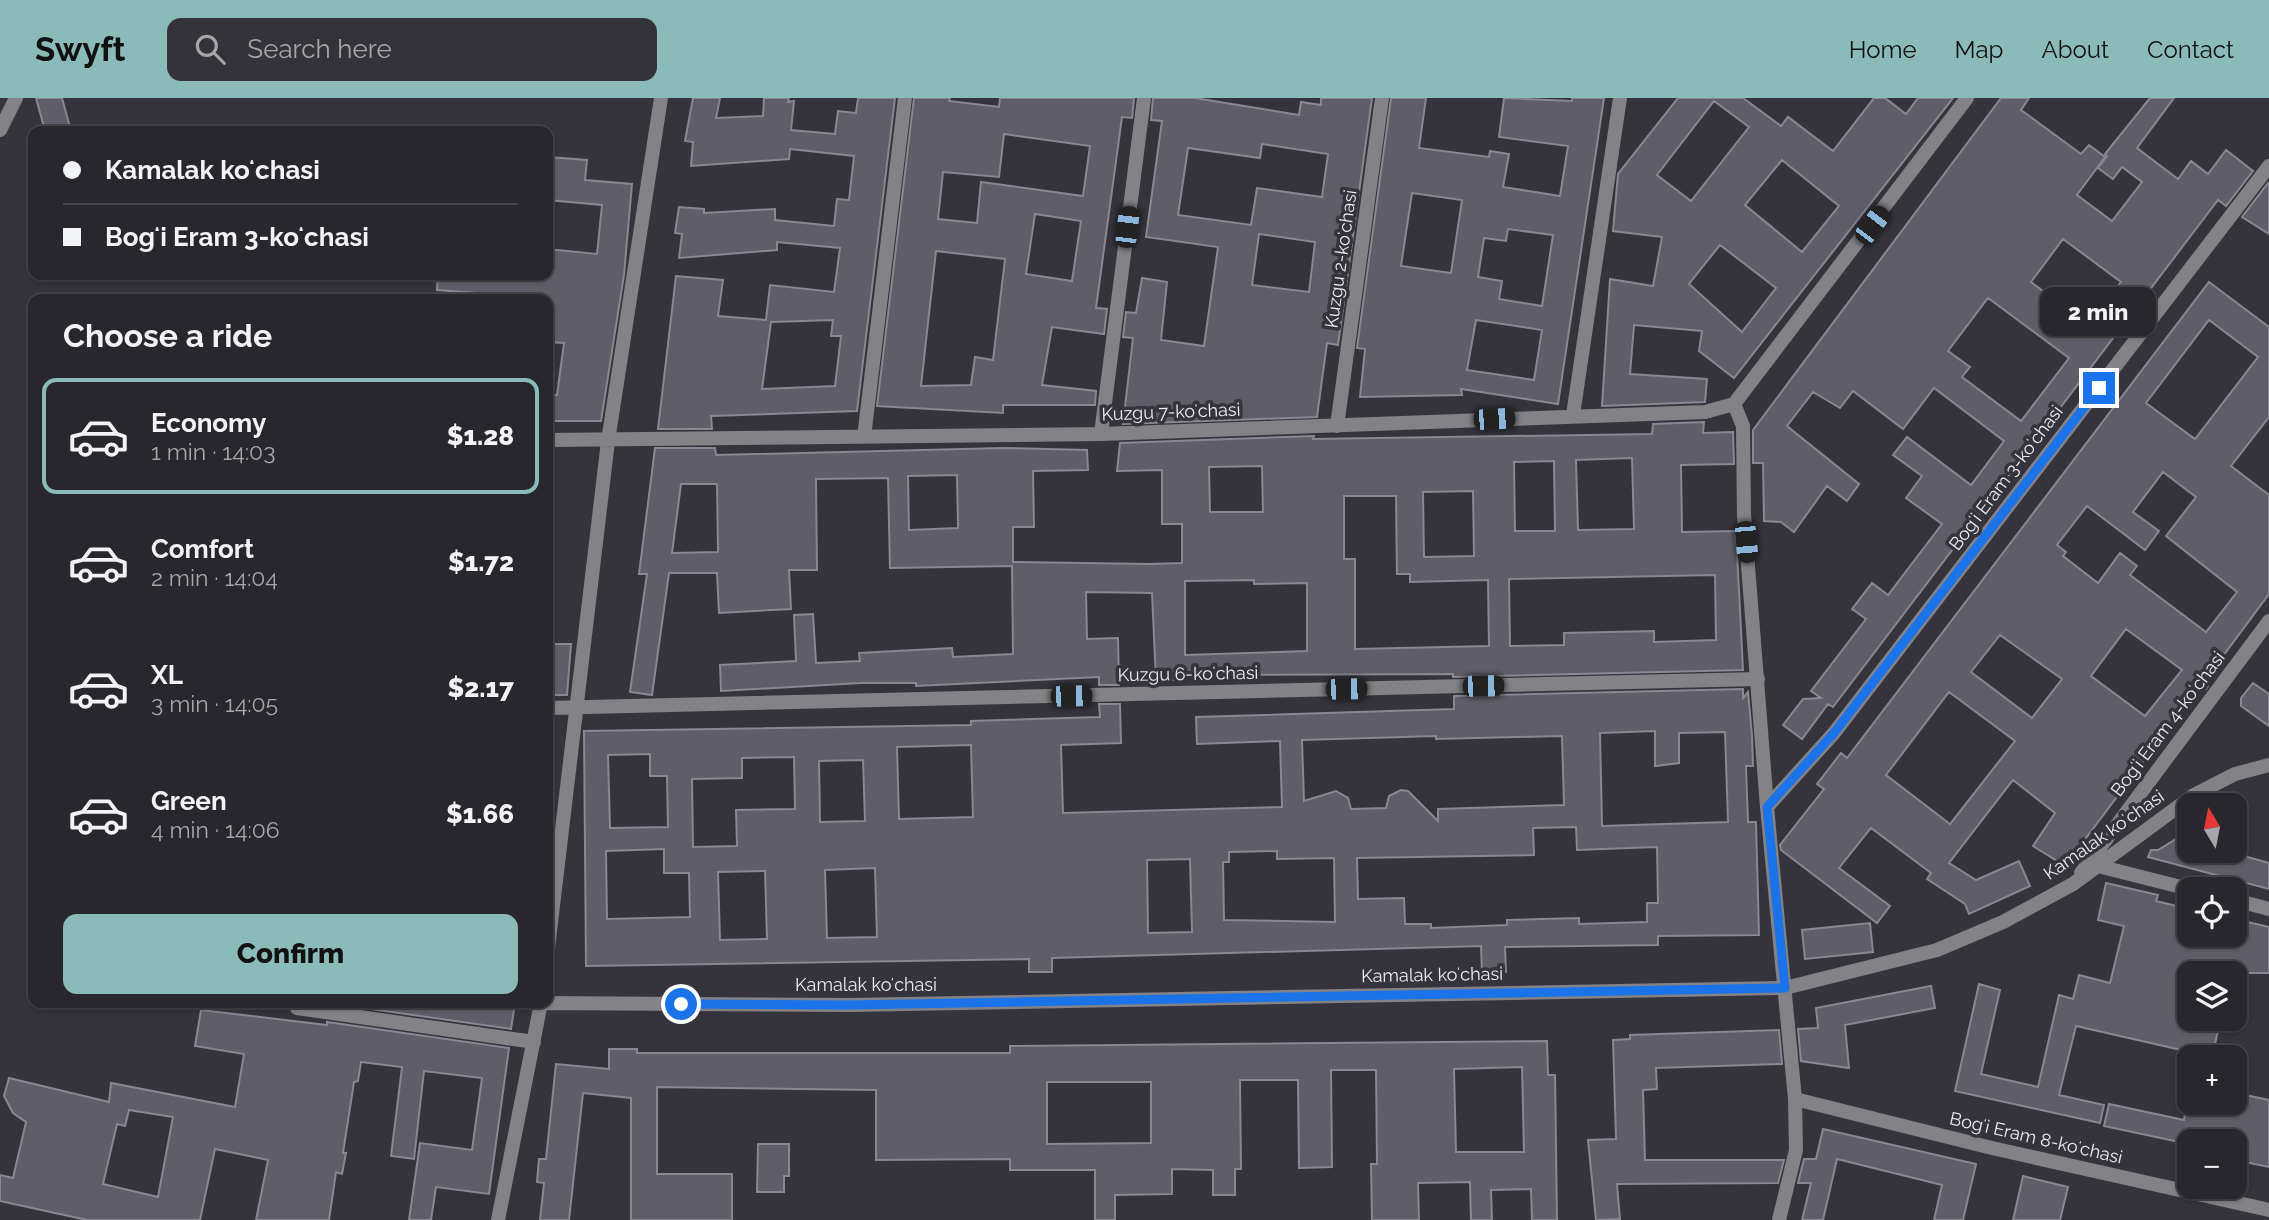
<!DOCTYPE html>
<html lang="en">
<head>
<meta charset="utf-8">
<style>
	body { margin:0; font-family:Raleway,sans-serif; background:#34333a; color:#f1f3f6; height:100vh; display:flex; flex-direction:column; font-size:26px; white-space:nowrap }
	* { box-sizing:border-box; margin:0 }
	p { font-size:23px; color:#a5a5aa }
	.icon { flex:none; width:38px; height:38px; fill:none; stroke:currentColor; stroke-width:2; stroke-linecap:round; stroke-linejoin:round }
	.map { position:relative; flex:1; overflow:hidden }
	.side { position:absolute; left:28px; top:196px; width:525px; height:714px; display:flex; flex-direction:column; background:#28272e; border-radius:14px; box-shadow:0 2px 5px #0004,0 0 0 2px #44444a }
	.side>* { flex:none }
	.banner { position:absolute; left:28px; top:28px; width:525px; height:154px; border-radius:14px; box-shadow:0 2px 5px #0004,0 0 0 2px #44444a; display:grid; align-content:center; height:154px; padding:0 35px; background:#28272e }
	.needle { width:46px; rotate:350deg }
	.tools { position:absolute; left:2177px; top:695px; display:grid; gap:14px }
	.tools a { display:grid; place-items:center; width:70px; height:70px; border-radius:14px; background:#28272e; box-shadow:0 2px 5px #0004,0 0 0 2px #44444a; font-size:35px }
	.end { position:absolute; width:32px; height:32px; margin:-16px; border:9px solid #1a73e8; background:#fff; box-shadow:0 0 0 4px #fff }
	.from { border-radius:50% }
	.bubble { position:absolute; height:49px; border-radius:14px; background:#28272e; box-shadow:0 2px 5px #0004,0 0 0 2px #44444a; font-size:23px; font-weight:800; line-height:49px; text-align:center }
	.car { position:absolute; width:21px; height:42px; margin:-21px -10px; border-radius:9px; box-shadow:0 0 5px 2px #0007; background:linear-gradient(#222 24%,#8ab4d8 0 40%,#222 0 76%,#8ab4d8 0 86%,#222 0) }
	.banner b { display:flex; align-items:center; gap:24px; height:66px; font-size:26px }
	.banner b+b { border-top:2px solid #44444a }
	.banner i { width:18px; height:18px; background:#f1f3f6 }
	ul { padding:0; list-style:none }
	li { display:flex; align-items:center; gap:21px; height:116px; margin:0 14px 10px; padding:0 21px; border:4px solid transparent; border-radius:14px }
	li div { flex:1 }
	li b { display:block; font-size:26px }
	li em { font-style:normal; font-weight:800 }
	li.on { border-color:#8bbbb9 }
	li>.icon { width:63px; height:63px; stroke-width:1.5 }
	h2 { padding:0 35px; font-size:32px; line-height:84px }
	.cta { display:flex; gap:14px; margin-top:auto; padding:14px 35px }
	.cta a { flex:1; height:80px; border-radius:14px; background:#8bbbb9; color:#111; font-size:28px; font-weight:800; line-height:80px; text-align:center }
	header { display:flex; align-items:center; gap:42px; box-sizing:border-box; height:98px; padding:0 35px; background:#8bbbb9; color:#111 }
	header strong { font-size:33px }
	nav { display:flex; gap:38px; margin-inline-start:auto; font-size:24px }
	.search { width:490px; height:63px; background:#34333a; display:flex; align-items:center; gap:18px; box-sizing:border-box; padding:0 24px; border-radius:14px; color:#a5a5aa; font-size:26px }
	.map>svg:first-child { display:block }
</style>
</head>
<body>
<header>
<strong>Swyft</strong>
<div class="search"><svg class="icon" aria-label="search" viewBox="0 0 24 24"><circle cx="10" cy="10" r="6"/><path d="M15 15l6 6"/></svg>Search here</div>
<nav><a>Home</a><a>Map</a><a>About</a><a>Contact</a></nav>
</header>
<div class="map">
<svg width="2269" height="1122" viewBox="0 0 2269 1122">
	<rect width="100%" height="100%" fill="#35343d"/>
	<path fill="#5f5e68" stroke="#888792" stroke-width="2" fill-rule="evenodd" d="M36,0H62L71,33H45Z
		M693,0H720L716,20L763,18L764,0H789L788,4L794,3L791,32L835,36L838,13L856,15L858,0H895L857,313L711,318L712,331H658L676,178L723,182L718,218L766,222L770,187L834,194L840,150L777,144V152L679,160L682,136L675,135L679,109L704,111V115L775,111V122L834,128L837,101L849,102L854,58L790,51L789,61L691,68L693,44L685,43ZM833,222L831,238H841L835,288L762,291L771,224Z
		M914,0H950L949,3L999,9L1000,0H1134L1132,20L1122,19L1096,210L1107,211L1104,236L1052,229L1042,287L1096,293L1095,307H1003V315L877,308ZM1004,36L1090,48L1083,98L981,84L977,125L938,121L943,74L999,79ZM1035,116L1081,123L1072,183L1026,176ZM936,153L1005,161L993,262L975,259L971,287L921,288Z
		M1153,0H1195L1299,17L1301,4L1321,7V0H1372L1338,247L1327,245L1317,319L1123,326L1133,240L1123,239L1126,214L1136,215L1142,180L1167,184L1161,242L1204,248L1218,149L1146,139L1162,23L1151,22ZM1262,46L1328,56L1322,99L1257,90L1251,127L1178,117L1188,50L1260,60ZM1259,136L1315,144L1309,194L1252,187Z
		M1391,0H1426L1419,50L1489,59L1490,53L1509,56L1503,89L1560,98L1568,48L1499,39L1504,0L1572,3V0H1604L1558,306L1461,291L1462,297L1360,299L1365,251L1357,250ZM1412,95L1462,102L1451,175L1401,168ZM1508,131L1553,137L1542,208L1499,201L1502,183L1478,179L1484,140L1506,143ZM1476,222L1542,232L1534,282L1467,272Z
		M1678,0H1743L1781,28L1788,19L1833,53L1874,0H1885L1906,16L1918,0H1953L1734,280L1699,253L1702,233L1634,227L1630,276L1707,281L1705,304L1602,308L1610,181L1653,188L1662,139L1613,133L1618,76ZM1714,3L1749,29L1691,103L1657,77ZM1782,62L1839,108L1802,154L1745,107ZM1720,147L1776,190L1742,234L1689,186Z
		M2001,0H2029L2021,12L2081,56L2089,47L2105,59L2077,97L2112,123L2142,84L2122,69L2113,81L2098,70L2107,58L2105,56L2150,0H2174L2137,50L2178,81L2191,63L2208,76L2226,52L2253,73L2226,108L2218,102L2202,123L1833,609L1828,606L1802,641L1783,627L1803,601L1821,600L1811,593L1866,521L1852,511L1872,485L1888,497L1942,426L1906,400L1922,378L1893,357L1907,339L1971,387L2004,343L1934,290L1903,331L1853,293L1840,310L1813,294L1787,328L1859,386L1847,403L1827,388L1794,434L1781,424L1764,423L1763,365H1753V332ZM2063,141L2121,184L2088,227L2031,184ZM1988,200L2069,260L2021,323L1962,279L1970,269L1948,253Z
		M548,59L587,62L585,82L632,86L624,177L601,323H548V297H557L564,245L548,244V201H518V198L437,192L438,177H548V151L597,156L602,107L548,102Z
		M2268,85L2269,86V136L2242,119Z
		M2209,184L2269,229V319L2231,368L2269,397V496L2206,581L2208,588L2206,591L2201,587L2065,768L2033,748L2055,715L2013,682L1949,765L1976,782L2019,763L2030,788L1969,816L1965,806L1927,781L1931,775L1871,730L1839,770L1890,808L1877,825L1781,752L1780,747L1824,691L1817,686L1841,655L1847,660ZM2209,222L2258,259L2195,341L2146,305ZM2163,374L2196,399L2166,438L2237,494L2206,534L2130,477L2137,468L2120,455L2098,485L2063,458L2066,454L2057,447L2087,408L2145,452L2159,433L2133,414ZM2126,531L2182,572L2145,618L2091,578ZM2000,537L2062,581L2032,620L1971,574ZM1949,594L2015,643L1950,726L1886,677Z
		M1704,324L1703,335L1733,334L1734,366L1681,367L1682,434L1736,433L1743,572L1453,579V576L1176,577L1177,582L1156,583L1152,495L1086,494L1087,541L1118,540L1119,587H1099V579L916,588V585H861L721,593L720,567L796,563L794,517L813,516L816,565L860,563L859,555L952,550L953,559L1013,556L1012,468L890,470L888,380L816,381L817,472H789L791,511L719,515L717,475H669L652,597L630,594L647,476H639L655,350H715L716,357L1003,350L1087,352L1088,372L1033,373L1034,429H1013V464L1149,466L1182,465V426H1162V372L1117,373L1120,345L1314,338L1313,341L1652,336L1653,326ZM1632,360L1634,431L1578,432L1576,362ZM1554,363L1555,433H1515L1514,364ZM1262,368L1263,414H1210L1209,369ZM957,377L958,430L909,432L908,378ZM681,386H717L718,454L672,455ZM1473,393L1474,458L1424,459L1423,394ZM1344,398H1396L1397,476H1410V484L1488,482L1489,548L1355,551V461H1344ZM1715,477L1716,542L1654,544V533L1564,535V547L1510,548L1509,481ZM1254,482V486L1307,485V553L1185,557V483Z
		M548,546H571L567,597H548Z
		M2253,585L2269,596V628L2241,608V600Z
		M1743,591V600L1748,594L1752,638L1753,668H1746L1748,724H1756L1759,837L1658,838V847L1505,849L1506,874L1482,875L1481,848L1052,860V874H1029V861L586,868L584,633L971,627V623L1100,619L1099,606H1120L1121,645L1061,647L1063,715L1282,709L1280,643L1197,646L1196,619L1454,611V598ZM1655,633V668L1679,665V635L1725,634L1728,724L1602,728L1600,635ZM1436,638V641L1562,638L1564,707L1438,711V723L1408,693L1401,692L1389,698L1386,710L1351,711L1348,700L1336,693L1304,703L1302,642ZM971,647L973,719L899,721L897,649ZM650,656V678H667L668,729L610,730L608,657ZM794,659L795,711L736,712L737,748L693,749L692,681L742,680V660ZM863,662L865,723L820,724L819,663ZM1576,729L1577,752L1657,749L1658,805H1647V824L1579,826V820L1507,822V827L1431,830V826H1405L1404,800L1358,801L1357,760L1534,757L1533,730ZM664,751V775H689L690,819L607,821L606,753ZM1277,753V761L1334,760L1335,824L1224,822L1223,764H1229V754ZM1190,761L1192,834L1148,835L1147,762ZM875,770L877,839L827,840L825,772ZM765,773L767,841L720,842L718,774Z
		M2189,733V752H2223L2269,765V791L2148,759L2151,752H2158Z
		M2106,785L2158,797L2156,803L2189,811V836H2235V821L2269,829V875H2189V920H2221L2212,959L2076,928L2059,997L2104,1007L2100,1025L1955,993L1979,886L2000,892L1981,976L2038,989L2059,897L2073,901L2079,877L2110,885L2124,828L2098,822Z
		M1870,825L1873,854L1805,861L1802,832Z
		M1931,888L1935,910L1845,927L1849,970L1801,963L1798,931L1818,930L1816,910Z
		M329,905H515L511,931Z
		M201,912L327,927V924L509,950L489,1096L436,1089L431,1122H409L420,1045L472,1052L482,980L424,973L414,1061L391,1058L402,969L361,964L358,983L354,984L343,1055H346L342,1076L336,1074L329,1122H256L268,1062L215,1051L200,1122H87L0,1103V1077L13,1080L26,1024L13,1015L4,998L9,980L109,1004L111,985L235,1009L244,956L195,948ZM129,1012L173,1019L158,1099L103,1086L117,1026L125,1028Z
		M1779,932L1782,966L1656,970L1657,991L1643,992L1645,1062H1784L1778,1085L1617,1086L1620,1121L1596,1122L1588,1042L1616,1041L1613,942L1630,941V937Z
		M1547,943L1548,977H1555L1557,1122H1532L1531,1091L1491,1092L1492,1122H1471L1470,1084L1418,1085L1419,1122H1372L1371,1066H1377L1376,972H1331L1332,1069L1299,1070L1298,982H1240L1241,1071H1235V1097H1213V1072L1172,1071V1096L1115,1097V1122H1095V1072H1010V1061L876,1062V992L657,989V1076H732V1122H631V1000L583,995L569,1122H540L544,1085L537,1084L539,1061H546L556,966L609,971V951H637V955H1010V948ZM1522,969L1524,1054H1456L1454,971ZM1047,984H1151V1045L1047,1046Z
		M2241,996L2269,1002V1069L2235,1062V1043H2189V1046L2104,1028L2109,1006L2184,1022L2187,1004H2240Z
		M1823,1031L1976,1066L1963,1122H1934L1942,1087L1837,1061L1823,1122H1802L1811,1085H1798L1804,1061H1816Z
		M758,1046H789V1078H784V1094H757Z
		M2023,1078L2068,1089L2060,1122H2013Z"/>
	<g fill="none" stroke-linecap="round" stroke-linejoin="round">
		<path stroke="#838287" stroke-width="14" d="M0,32L16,0
			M1734,306L1743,328L1744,417L1767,709L1795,1001L1796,1052L1779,1122
			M1734,306L1967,0
			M1573,317L1620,0
			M1337,328L1382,0
			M1101,336L1144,0
			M864,339L905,0
			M548,342L1101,336L1705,314L1734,306
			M548,610L1758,581
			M1767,709L1834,635L2269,68
			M2098,768L2189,791
			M2081,775L2269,523
			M2235,802L2269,811
			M548,850L608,343L661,0
			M541,905L849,907L1785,890L1937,852L2003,824L2073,786L2194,697L2235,676L2269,667
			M297,910L534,944
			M1795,1001L1992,1050L2269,1112
			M498,1122L541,905"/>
	</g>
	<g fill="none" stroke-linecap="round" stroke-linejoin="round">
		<path stroke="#1a73e8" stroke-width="9" d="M681,906L849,907L1785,890L1767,709L1834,635L2099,290"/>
	</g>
	<g text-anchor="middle" stroke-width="7" stroke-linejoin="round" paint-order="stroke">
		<g font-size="18" fill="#eaeaf0" stroke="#35343d">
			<text transform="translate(1341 161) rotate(-82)" y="6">Kuzgu 2-koʻchasi</text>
			<text transform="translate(1171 314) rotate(-2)" y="6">Kuzgu 7-koʻchasi</text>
			<text transform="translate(2006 380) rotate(-53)" y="6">Bogʻi Eram 3-koʻchasi</text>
			<text transform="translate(1188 576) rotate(-1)" y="6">Kuzgu 6-koʻchasi</text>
			<text transform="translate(2168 626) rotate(-53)" y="6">Bogʻi Eram 4-koʻchasi</text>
			<text transform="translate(2104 737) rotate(-35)" y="6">Kamalak koʻchasi</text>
			<text transform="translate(1432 877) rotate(-1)" y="6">Kamalak koʻchasi</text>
			<text x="866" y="893">Kamalak koʻchasi</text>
			<text transform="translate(2036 1040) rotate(13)" y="6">Bogʻi Eram 8-koʻchasi</text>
		</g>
	</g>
</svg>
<div class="tools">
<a><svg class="needle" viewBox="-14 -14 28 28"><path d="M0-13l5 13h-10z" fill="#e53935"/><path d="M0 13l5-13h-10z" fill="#a5a5aa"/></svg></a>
<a><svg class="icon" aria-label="locate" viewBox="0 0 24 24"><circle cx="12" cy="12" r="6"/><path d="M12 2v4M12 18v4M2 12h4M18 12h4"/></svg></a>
<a><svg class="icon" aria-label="layers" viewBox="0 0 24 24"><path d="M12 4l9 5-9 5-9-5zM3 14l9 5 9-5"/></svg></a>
<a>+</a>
<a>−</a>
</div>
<i class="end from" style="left:681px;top:906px"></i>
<i class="end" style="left:2099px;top:290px"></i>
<div class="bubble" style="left:2040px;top:189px;width:116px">2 min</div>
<i class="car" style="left:1872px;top:127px;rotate:37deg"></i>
<i class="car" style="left:1127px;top:129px;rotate:7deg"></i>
<i class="car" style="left:1494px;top:321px;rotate:87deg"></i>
<i class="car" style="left:1746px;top:444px;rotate:175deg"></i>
<i class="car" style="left:1483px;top:588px;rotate:89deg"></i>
<i class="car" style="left:1346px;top:591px;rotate:89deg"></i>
<i class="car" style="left:1071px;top:598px;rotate:89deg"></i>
<div class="banner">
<b><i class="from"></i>Kamalak koʻchasi</b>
<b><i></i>Bogʻi Eram 3-koʻchasi</b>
</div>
<section class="side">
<h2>Choose a ride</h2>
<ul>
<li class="on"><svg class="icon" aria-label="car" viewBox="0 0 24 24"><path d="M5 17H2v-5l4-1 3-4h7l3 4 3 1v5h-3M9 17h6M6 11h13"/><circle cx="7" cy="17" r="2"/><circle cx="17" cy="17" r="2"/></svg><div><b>Economy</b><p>1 min · 14:03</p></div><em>$1.28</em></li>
<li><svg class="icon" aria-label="car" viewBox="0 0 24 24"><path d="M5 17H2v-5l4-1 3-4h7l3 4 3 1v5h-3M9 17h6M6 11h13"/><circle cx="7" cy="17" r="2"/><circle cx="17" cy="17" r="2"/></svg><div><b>Comfort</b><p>2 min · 14:04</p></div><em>$1.72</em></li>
<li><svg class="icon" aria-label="car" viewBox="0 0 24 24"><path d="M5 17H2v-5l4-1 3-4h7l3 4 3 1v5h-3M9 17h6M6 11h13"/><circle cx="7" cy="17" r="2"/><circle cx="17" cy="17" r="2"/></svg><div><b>XL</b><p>3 min · 14:05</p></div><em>$2.17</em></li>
<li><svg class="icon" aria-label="car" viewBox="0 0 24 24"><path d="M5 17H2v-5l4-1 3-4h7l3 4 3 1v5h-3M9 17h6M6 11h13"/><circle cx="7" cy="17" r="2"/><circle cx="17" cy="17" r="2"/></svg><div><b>Green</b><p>4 min · 14:06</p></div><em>$1.66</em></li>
</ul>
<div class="cta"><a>Confirm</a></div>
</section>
</div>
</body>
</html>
